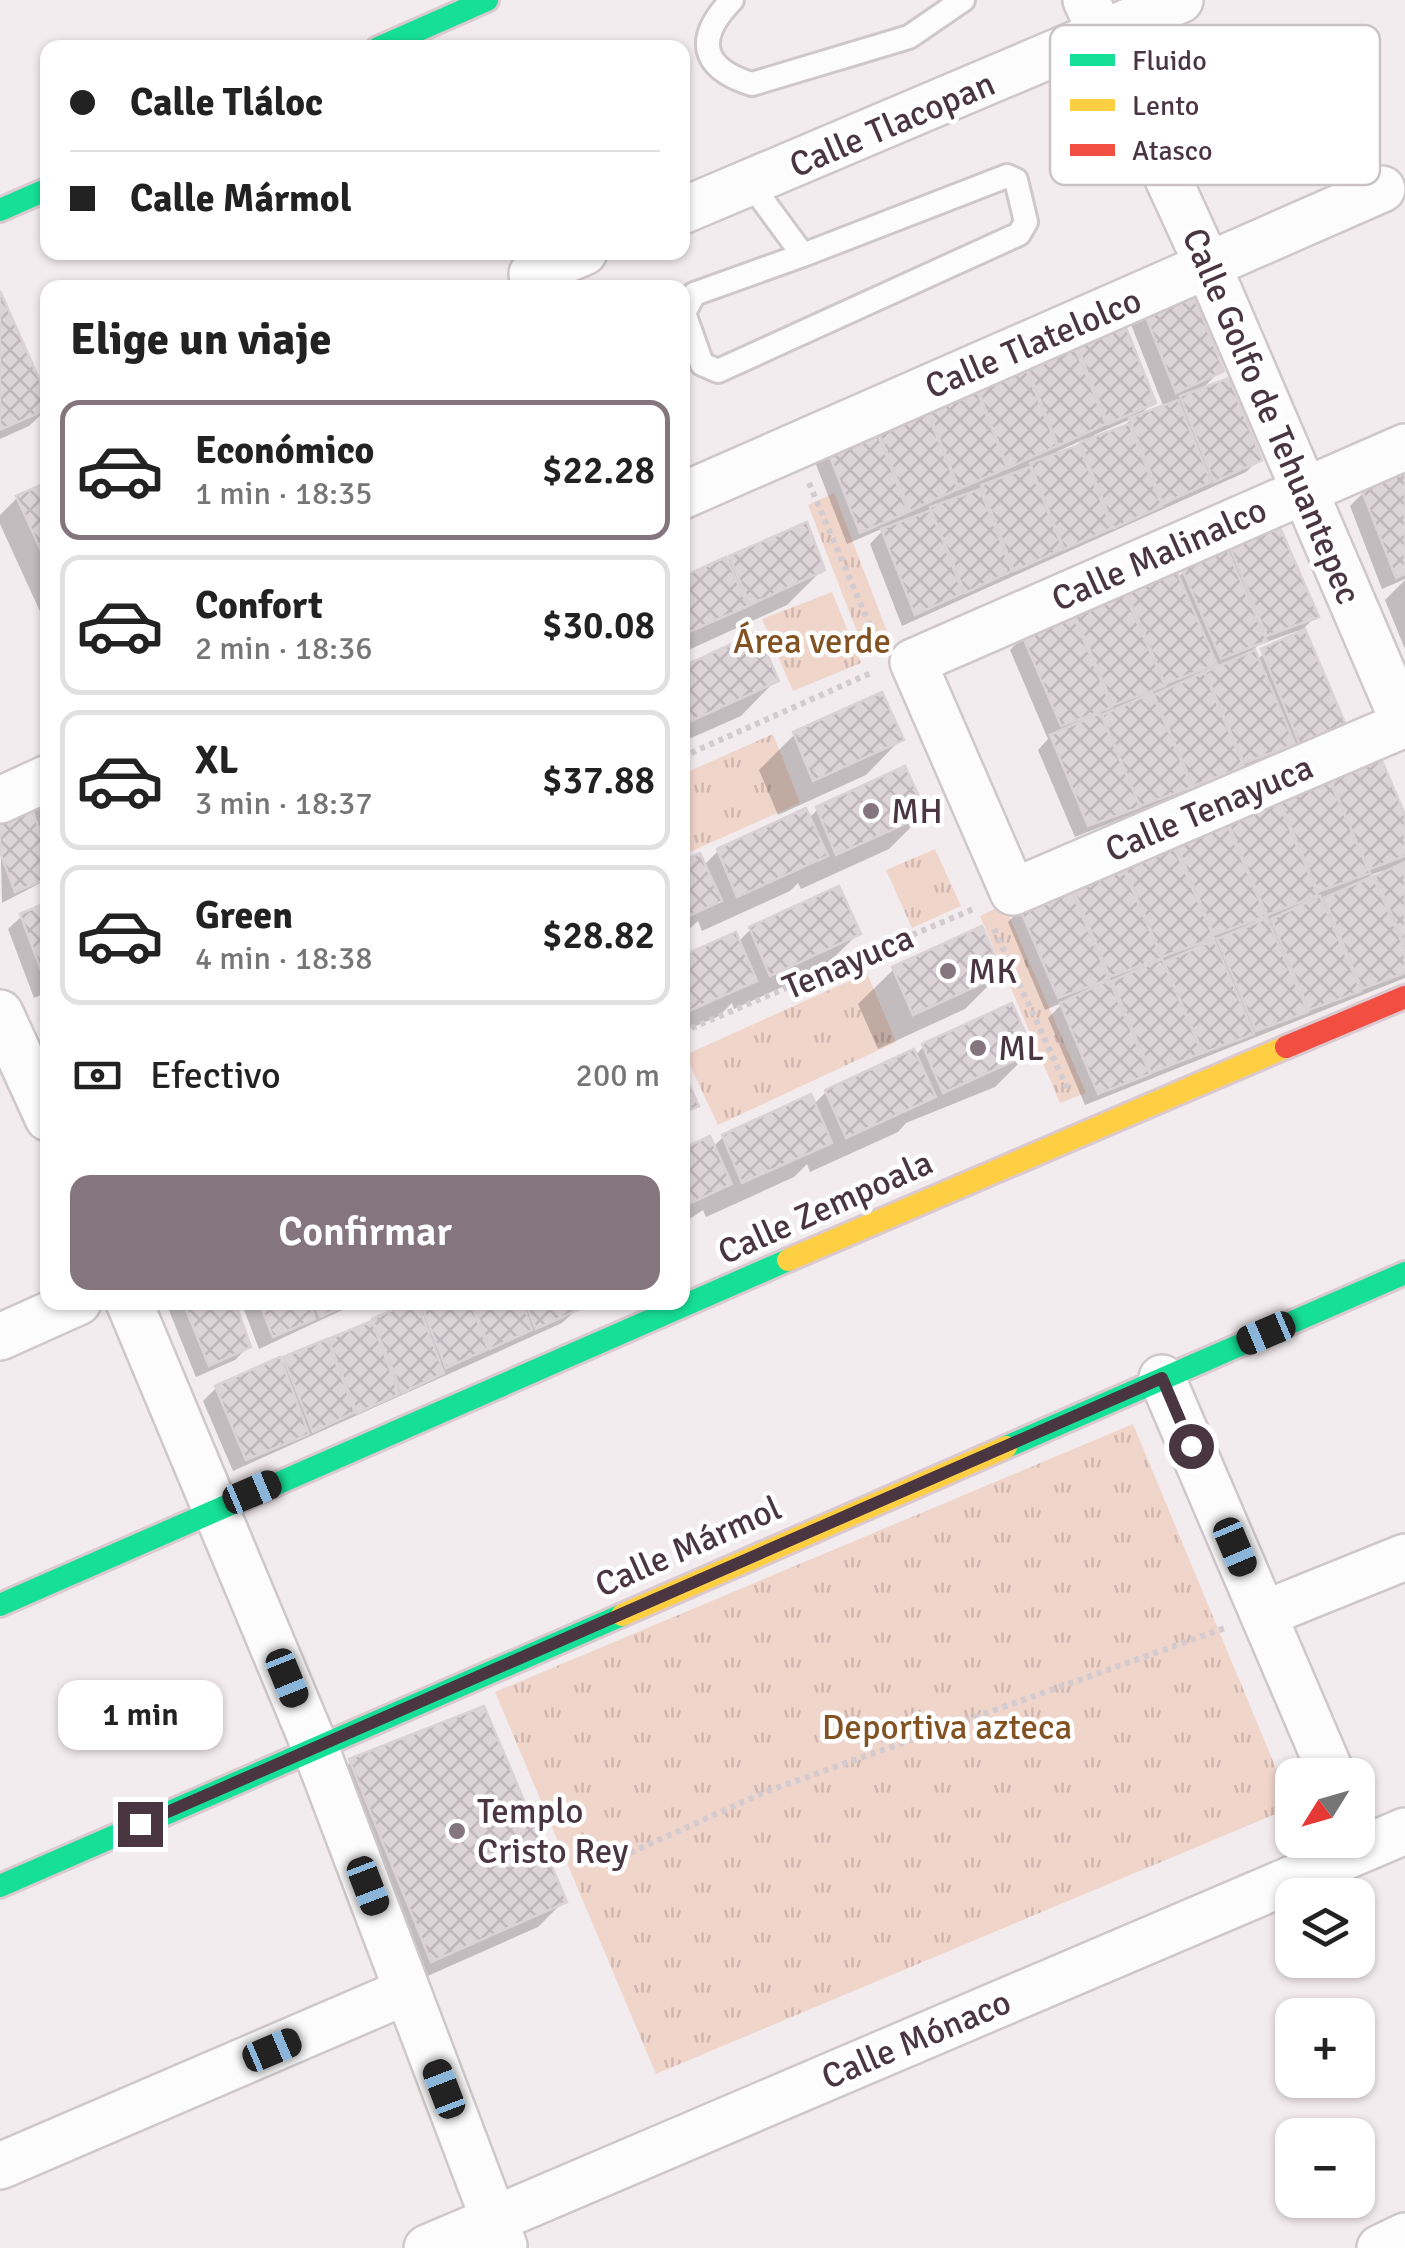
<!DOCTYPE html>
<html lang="es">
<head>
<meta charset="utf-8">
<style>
	body { margin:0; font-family:Signika,sans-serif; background:#f2f2f2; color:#222; height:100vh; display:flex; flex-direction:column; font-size:38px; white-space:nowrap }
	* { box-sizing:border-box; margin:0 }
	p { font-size:32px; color:#767676 }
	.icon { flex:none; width:55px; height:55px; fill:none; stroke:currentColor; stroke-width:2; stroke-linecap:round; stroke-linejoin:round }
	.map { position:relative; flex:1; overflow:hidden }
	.drawer { position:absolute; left:40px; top:280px; width:650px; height:1030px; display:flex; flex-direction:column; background:#fff; border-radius:20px; box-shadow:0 2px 8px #0004 }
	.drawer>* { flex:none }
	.banner { position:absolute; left:40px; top:40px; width:650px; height:220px; border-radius:20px; box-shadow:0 2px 8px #0004; display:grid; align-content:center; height:220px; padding:0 30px; background:#fff }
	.needle { width:65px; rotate:233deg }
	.buttons { position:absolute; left:1275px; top:1758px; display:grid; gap:20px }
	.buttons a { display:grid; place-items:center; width:100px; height:100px; border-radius:20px; background:#fff; box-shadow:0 2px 8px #0004; font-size:50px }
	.end { position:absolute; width:45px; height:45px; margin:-22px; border:12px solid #4a3641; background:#fff; box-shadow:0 0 0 5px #fff }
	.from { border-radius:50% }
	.bubble { position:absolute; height:70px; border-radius:20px; background:#fff; box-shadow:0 2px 8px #0004; font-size:32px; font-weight:600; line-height:70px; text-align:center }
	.car { position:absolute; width:30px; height:60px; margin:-30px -15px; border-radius:12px; box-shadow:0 0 8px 2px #0007; background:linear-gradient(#222 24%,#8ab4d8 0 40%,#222 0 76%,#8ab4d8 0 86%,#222 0) }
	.banner b { display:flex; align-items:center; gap:35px; height:95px; font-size:38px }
	.banner b+b { border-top:2px solid #e0e0e0 }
	.banner i { width:25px; height:25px; background:#222 }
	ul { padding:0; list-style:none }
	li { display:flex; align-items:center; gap:30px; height:140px; margin:0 20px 15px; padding:0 10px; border:5px solid #e0e0e0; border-radius:20px }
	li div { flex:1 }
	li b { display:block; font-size:38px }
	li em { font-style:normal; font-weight:600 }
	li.current { border-color:#85767e }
	li>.icon { width:90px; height:90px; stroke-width:1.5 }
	h2 { padding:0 30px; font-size:45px; line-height:120px }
	.pay { display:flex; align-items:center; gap:25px; height:110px; padding:0 30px; font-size:38px }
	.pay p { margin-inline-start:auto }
	.action { display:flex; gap:20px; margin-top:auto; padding:20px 30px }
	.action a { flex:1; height:115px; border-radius:20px; background:#85767e; color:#fff; font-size:40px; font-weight:600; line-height:115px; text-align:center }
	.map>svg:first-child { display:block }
</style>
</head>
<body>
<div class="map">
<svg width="1405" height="2248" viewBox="0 0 1405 2248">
	<defs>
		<pattern id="park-tufts" width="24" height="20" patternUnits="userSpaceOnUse" patternTransform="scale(2.5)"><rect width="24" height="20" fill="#f0d5cb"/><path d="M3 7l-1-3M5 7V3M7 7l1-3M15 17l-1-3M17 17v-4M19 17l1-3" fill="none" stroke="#cfb7b0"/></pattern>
		<pattern id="building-cross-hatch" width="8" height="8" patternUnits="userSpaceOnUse" patternTransform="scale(2.5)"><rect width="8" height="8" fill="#ddd4d8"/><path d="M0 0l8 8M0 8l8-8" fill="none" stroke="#bfb7bb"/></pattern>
	</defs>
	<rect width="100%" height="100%" fill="#f3ecef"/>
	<path fill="url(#park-tufts)" d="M834,493L890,639L864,650L808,505Z
		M832,592L861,663L793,691L762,619Z
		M773,734L800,803L683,855V774Z
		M935,849L961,906L912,928L886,870Z
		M1004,904L1086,1093L1060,1103L980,916Z
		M867,973L896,1042L718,1125L685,1055Z
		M1133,1424L1292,1807L656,2074L495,1692Z"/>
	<path fill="#0003" fill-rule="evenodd" d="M0,297L48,408L29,426L0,439Z
		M1143,309L1221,370L1200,391L1259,459L1246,472L902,626L870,544L886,527L847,544L815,462L828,449L1121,323L1153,402L1137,418L1164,408L1130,322ZM1131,419L1121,430L1096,439L1094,435ZM1087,438L1077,449L1057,456L1056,452Z
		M1405,474V579L1382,589L1350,506L1363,493Z
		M48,484V629L0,524V515L17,498Z
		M1230,547L1316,616L1303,629L1342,722L1329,736L1075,837L1038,750L1048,739L1010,650L1023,637L1176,577ZM1297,631L1299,635L1256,659L1252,651L1258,645Z
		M731,558L823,569L787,605L682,653V580Z
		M1405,580V649L1385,600Z
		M682,670L776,680L741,716L682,742Z
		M794,735L901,739L866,775L778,815L759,770Z
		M1378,759L1405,821V862L1400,868L1405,865V978L1085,1105L1048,1018L1064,1002L1045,1010L1008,922L1021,909L1278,807ZM1385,870L1373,882L1370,875Z
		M48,795V879L2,903L0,817Z
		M817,810L924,814L889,849L801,889L798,883L790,891L702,931L698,921L682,936V863L703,866L718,851L808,819Z
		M48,904V992L34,998L8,929L22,916Z
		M751,929L858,934L822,969L734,1009L732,1003L719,1016L682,1032V959L737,943Z
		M894,969L1000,974L965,1009L878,1049L858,1004Z
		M924,1046L1031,1051L995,1087L906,1123L898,1132L810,1172L807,1164L794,1177L706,1217L703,1210L682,1224V1152L712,1148L723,1137L813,1105L826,1092L915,1056Z
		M173,1302H232L249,1346L235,1360L196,1377L168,1308Z
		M241,1302H369L353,1310L351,1306L259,1349Z
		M411,1302H573L576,1310L562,1323L233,1471L203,1401L216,1388L280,1364Z
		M351,1762L564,1901L538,1927L405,1986L325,1787Z"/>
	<path fill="url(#building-cross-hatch)" stroke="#dbd2d6" stroke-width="2.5" d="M1191,289L1224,371L1176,393L1142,307Z
		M0,291L48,399V409L0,430Z
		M1123,320L1156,403L1108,424L1074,338Z
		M1073,342L1106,424L1058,446L1024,359Z
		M1024,364L1057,446L1008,468L975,382Z
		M1229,378L1262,460L1214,482L1180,396Z
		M975,385L1007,468L959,489L925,403Z
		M1178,400L1211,482L1163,504L1129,418Z
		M925,407L958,489L910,511L876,426Z
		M1129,424L1162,506L1114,528L1080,442Z
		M876,429L908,512L860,533L826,447Z
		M1079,445L1112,528L1064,549L1030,463Z
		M1030,467L1063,549L1014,571L981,485Z
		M1405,471V574L1396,578L1362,491Z
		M48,482V566L16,496Z
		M980,489L1012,571L965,593L930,507Z
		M931,510L963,593L915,615L881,529Z
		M807,522L825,570L750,605L729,556Z
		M1278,523L1319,617L1267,636L1229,545Z
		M1226,547L1267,641L1221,659L1182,569Z
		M726,557L748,606L682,635V577Z
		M1176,570L1217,664L1165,684L1127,592Z
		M1124,592L1165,686L1113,705L1074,613Z
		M1072,613L1112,707L1061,726L1022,635Z
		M1305,629L1345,723L1300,745L1261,649Z
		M757,632L779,681L689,722L682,707V667Z
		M1255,650L1295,744L1244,763L1205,672Z
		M1204,672L1244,767L1193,786L1154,695Z
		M882,692L904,740L813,781L793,732Z
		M1152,693L1192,787L1140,806L1102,715Z
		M1100,713L1140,807L1088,826L1050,735Z
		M1380,756L1405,815V856L1368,870L1330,778Z
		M905,766L927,814L836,855L816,807Z
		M1329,779L1370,873L1318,892L1280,801Z
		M29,801L48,853V878L15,892L0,852V814Z
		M1278,801L1318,895L1267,915L1228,823Z
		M806,808L828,856L737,897L717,849Z
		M1226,822L1266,916L1214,935L1176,844Z
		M1173,844L1214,938L1162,957L1124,866Z
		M700,853L722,901L682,919V861Z
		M1405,862V945L1375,876Z
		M1121,864L1162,958L1110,977L1072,886Z
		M1373,876L1405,950V973L1362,989L1324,898Z
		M1069,885L1109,979L1058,998L1019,907Z
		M839,886L861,934L770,976L749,927Z
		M1320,896L1361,991L1309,1010L1271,919Z
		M48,902V986H47L20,914Z
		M1267,918L1308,1012L1256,1031L1217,939Z
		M982,926L1003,974L913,1015L892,967Z
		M736,932L757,981L682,1014V956Z
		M1214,940L1254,1034L1203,1053L1164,962Z
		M1162,959L1202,1053L1151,1073L1112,981Z
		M1109,980L1150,1074L1098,1094L1060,1003Z
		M1012,1003L1034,1052L943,1093L922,1044Z
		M914,1049L936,1097L846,1138L825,1090Z
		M682,1069L699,1106L682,1113Z
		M811,1094L832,1143L742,1183L722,1135Z
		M710,1136L732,1184L682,1207V1149Z
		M183,1302H235L251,1347L209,1366Z
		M259,1302H309L315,1319L273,1337Z
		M314,1302H353L320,1317Z
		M411,1302H417L444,1373L402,1393L372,1319Z
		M420,1302H471L488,1349L446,1368Z
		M472,1302H522L532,1330L490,1349Z
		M525,1302H575L578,1310L536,1329Z
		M372,1321L399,1394L357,1413L328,1339Z
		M327,1339L355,1412L313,1432L283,1357Z
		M280,1357L309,1434L246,1460L215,1386Z
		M484,1706L567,1902L431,1962L349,1759Z"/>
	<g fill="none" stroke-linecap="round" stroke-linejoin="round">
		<g stroke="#cfc8cb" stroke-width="28">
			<path id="lane" d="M732,0C695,38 700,68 752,84L909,37L963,0
				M750,183L803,255L1007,176L1016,180L1026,222L1019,234L718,371L702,364L684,313L694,294L803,255"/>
		</g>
		<g stroke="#cfc8cb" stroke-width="50">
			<path id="street" d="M1086,0L1209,268L1405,725
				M682,211L1180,0
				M532,274L584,252
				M1405,447L913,662L1013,892L1405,724
				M682,496L1382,189
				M0,800L48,778
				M0,1013L48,1118
				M129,1302L315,1747L504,2246
				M0,1337L78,1302
				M1162,1378L1332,1775
				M1264,1614L1405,1557
				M0,2166L407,1991
				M427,2248L1405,1831
				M1380,2248L1405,2236"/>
		</g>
		<g stroke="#dbc9d0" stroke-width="28">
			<path id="fast" d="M378,48L487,0
				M0,210L48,189
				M1006,1447L1405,1273
				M0,1605L788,1260
				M0,1886L622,1615"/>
		</g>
		<g stroke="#dbc9d0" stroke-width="28">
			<path id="slow" d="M788,1260L1286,1047
				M622,1615L1006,1447"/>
		</g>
		<g stroke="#dbc9d0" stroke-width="28">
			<path id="jam" d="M1286,1047L1405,997"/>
		</g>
		<path stroke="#d3cbcf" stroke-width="6" stroke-dasharray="5 5" stroke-linecap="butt" d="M809,483L877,642
			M682,757L873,672
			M994,929L1068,1090
			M682,1032L976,908
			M612,1861L765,1792L1225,1628"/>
		<use href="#lane" stroke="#fdfcfd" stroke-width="22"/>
		<use href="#street" stroke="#fdfcfd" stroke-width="45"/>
		<use href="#fast" stroke="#16e098" stroke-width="22"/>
		<use href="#slow" stroke="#ffcf43" stroke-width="22"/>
		<use href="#jam" stroke="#f24e42" stroke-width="22"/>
	</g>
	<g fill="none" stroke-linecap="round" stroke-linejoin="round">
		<path stroke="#4a3641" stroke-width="12" d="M140,1824L1162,1378L1191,1446"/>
	</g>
	<g fill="#85767e" stroke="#fff" stroke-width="4">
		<circle cx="871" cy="811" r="10"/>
		<circle cx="948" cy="971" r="10"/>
		<circle cx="978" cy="1048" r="10"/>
		<circle cx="457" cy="1831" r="10"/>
	</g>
	<g text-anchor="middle" stroke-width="9" stroke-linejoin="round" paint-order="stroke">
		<g font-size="35" fill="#4a3641" stroke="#fff">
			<text transform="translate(892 124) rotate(-23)" y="12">Calle Tlacopan</text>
			<text transform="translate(1033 343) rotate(-23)" y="12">Calle Tlatelolco</text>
			<text transform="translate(1272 416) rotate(67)" y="12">Calle Golfo de Tehuantepec</text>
			<text transform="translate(1159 554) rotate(-24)" y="12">Calle Malinalco</text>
			<text transform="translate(1209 808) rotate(-23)" y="12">Calle Tenayuca</text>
			<text transform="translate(848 962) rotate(-23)" y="12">Tenayuca</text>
			<text transform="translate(825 1207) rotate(-24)" y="12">Calle Zempoala</text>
			<text transform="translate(688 1546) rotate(-24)" y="12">Calle Mármol</text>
			<text transform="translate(916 2039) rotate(-23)" y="12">Calle Mónaco</text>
		</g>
		<g font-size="35" fill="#825223" stroke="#fff">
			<text x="812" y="653">Área verde</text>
			<text x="947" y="1739">Deportiva azteca</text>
		</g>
		<g font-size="35" fill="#4a3641" stroke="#fff" text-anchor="start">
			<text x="891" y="823">MH</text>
			<text x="968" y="983">MK</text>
			<text x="998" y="1060">ML</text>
			<text x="477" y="1823">Templo<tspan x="477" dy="40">Cristo Rey</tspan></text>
		</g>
	</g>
	<rect x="1050" y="25" width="330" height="160" rx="15" fill="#fff" stroke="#c9c3c6" stroke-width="2.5"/>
	<rect x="1070" y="54" width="45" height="12" fill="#16e098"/>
	<rect x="1070" y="99" width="45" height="12" fill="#ffcf43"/>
	<rect x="1070" y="144" width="45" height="12" fill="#f24e42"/>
	<g font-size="28" fill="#4a3641">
		<text x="1132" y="70">Fluido</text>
		<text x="1132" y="115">Lento</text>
		<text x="1132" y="160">Atasco</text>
	</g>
</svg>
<div class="buttons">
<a><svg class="needle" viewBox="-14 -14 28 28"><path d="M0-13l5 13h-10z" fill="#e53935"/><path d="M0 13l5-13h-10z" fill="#767676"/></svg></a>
<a><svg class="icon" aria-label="layers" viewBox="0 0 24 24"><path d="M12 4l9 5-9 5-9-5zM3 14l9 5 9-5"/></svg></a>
<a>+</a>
<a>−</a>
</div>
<i class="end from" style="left:1191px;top:1446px"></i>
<i class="end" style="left:140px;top:1824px"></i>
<div class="bubble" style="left:58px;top:1680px;width:165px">1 min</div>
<i class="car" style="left:1266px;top:1333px;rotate:247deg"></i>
<i class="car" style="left:252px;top:1492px;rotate:67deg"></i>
<i class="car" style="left:1235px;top:1547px;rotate:157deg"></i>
<i class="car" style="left:287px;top:1678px;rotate:158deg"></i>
<i class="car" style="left:368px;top:1886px;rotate:159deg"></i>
<i class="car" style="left:272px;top:2050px;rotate:67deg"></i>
<i class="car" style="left:444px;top:2089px;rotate:339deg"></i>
<div class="banner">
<b><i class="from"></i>Calle Tláloc</b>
<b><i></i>Calle Mármol</b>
</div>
<section class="drawer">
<h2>Elige un viaje</h2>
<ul>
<li class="current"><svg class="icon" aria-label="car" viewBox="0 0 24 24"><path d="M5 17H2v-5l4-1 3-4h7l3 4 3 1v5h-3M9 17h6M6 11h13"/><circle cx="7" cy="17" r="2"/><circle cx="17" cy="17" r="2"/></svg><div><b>Económico</b><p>1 min · 18:35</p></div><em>$22.28</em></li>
<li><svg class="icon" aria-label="car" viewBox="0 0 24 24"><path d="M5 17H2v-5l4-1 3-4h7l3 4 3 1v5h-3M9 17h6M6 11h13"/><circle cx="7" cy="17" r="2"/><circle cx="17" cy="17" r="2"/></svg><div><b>Confort</b><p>2 min · 18:36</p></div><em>$30.08</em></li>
<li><svg class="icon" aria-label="car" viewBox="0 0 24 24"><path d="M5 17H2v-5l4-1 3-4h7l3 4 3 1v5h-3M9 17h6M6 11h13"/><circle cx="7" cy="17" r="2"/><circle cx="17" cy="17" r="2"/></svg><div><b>XL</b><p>3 min · 18:37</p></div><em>$37.88</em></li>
<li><svg class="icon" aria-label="car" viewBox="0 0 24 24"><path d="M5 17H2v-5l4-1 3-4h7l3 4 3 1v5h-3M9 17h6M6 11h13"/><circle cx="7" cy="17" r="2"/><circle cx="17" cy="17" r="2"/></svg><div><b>Green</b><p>4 min · 18:38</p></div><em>$28.82</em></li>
</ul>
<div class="pay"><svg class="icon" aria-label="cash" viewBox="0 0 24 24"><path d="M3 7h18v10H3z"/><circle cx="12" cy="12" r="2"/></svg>Efectivo<p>200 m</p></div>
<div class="action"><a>Confirmar</a></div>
</section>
</div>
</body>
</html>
